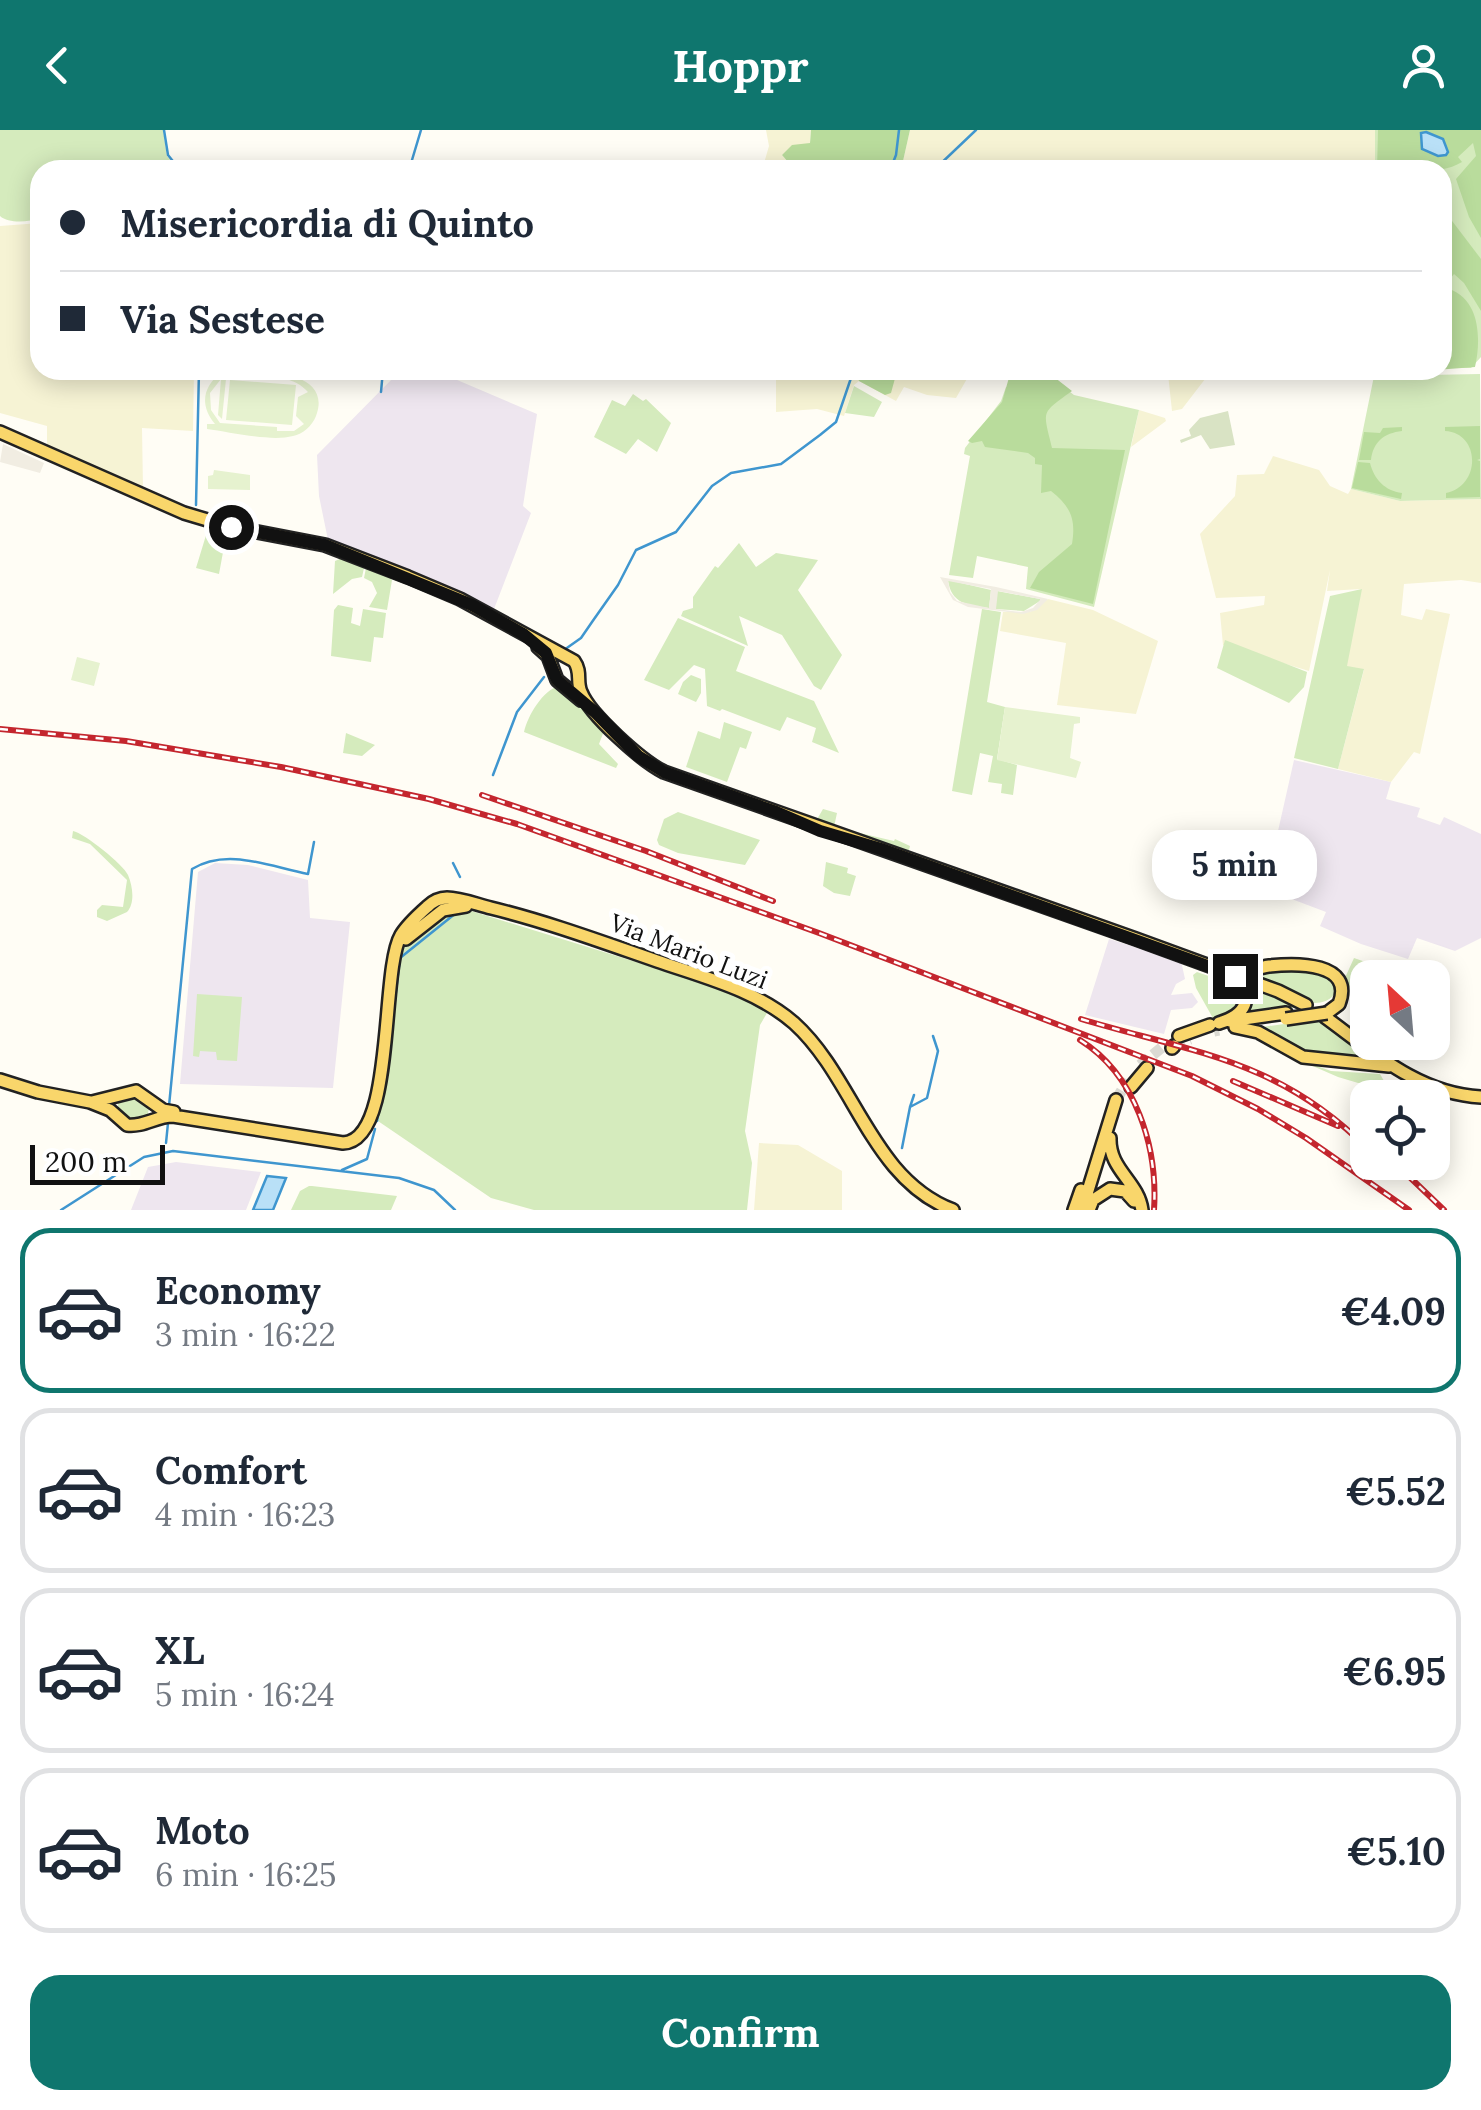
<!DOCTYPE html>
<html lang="en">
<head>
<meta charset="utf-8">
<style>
	body { margin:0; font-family:Lora,serif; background:#f6f6f7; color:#1f2937; height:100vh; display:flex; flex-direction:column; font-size:38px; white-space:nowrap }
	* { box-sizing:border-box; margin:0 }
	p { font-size:32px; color:#747a83 }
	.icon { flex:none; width:55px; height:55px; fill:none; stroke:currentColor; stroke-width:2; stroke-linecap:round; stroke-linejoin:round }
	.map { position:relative; height:1080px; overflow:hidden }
	.panel { display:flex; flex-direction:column; background:#fff; flex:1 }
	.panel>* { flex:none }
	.banner { position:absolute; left:30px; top:30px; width:1422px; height:220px; border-radius:30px; box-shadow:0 5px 25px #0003; display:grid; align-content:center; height:220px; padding:0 30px; background:#fff }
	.needle { width:65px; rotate:334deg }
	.buttons { position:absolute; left:1350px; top:830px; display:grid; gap:20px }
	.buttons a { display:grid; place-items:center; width:100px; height:100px; border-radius:20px; background:#fff; box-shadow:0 5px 25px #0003; font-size:50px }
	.scale { position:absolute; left:30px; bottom:25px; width:135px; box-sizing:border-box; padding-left:10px; border:5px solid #111; border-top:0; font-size:28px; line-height:35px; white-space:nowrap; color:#111; -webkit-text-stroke:8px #fff; paint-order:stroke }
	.end { position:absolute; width:45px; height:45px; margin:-22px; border:12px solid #111; background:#fff; box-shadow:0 0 0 5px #fff }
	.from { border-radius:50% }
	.bubble { position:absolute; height:70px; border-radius:30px; background:#fff; box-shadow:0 5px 25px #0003; font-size:32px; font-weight:800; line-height:70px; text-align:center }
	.banner b { display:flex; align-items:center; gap:35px; height:95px; font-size:38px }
	.banner b+b { border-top:2px solid #e0e1e3 }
	.banner i { width:25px; height:25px; background:#1f2937 }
	ul { padding:18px 0 0; list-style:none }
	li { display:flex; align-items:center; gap:30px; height:165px; margin:0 20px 15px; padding:0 10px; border:5px solid #e0e1e3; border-radius:30px }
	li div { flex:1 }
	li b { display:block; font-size:38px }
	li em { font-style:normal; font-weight:800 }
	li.selected { border-color:#0f766e }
	li>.icon { width:90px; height:90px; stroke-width:1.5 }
	.cta { display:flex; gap:20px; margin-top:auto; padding:20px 30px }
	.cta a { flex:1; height:115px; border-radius:30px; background:#0f766e; color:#fff; font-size:40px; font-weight:800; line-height:115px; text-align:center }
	header { display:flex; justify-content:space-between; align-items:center; height:130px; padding:0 30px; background:#0f766e; color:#fff; font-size:45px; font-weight:800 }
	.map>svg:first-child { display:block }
</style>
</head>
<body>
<header><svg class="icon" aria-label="back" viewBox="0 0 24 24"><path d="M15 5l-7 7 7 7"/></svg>Hoppr<svg class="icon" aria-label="person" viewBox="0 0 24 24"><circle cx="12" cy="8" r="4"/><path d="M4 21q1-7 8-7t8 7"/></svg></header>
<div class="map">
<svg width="1481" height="1080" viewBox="0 0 1481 1080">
	<rect width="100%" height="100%" fill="#fffdf5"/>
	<path fill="#eee6ef" d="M407,240L436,241L537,284L523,376L531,383L494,479L435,450L328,410L319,366L317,325L397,244Z
		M1294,630L1391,652L1386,669L1420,678L1417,687L1440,695L1444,687L1481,704V808L1455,821L1417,808L1408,829L1361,814L1320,796L1326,782L1289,768L1294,754L1280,749L1293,707L1278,701Z
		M215,733L248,735L308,750L310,788L350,792L333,958L180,954L198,742Z
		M1109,809L1181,831L1185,849L1176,854L1171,865L1192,863L1198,872L1192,878L1171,880L1164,904L1085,885Z
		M176,1032L261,1042L246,1080H131L148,1037Z"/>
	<path fill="#f6f3d4" d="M766,0H811L810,13L782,25L795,40H762L769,16Z
		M910,0H1375V40H901Z
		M40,93V240H194L193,301L142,298L143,359L47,316V296L0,283V96Z
		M776,240H972L956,268L927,265L904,257L896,271L859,251L854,255L844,286L817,279L776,282Z
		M1176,240H1212L1182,279L1172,281L1168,244Z
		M1139,280L1165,288L1166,291L1131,317Z
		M1273,326L1319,340L1330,356L1348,364L1351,359L1400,371L1481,369V453L1461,450L1404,454L1401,485L1422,490L1426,479L1450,484L1420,624L1414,622L1391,652L1338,639L1364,540L1346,537L1361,459L1327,461L1330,440L1309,541L1223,515L1220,483L1264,475L1265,466L1216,468L1200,404L1235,366L1237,345L1264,344Z
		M1048,469L1093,480L1158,511L1136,584L1057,575L1066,513L1000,501L1003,482H1030Z
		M759,1013L798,1015L842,1041V1080H754Z"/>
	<path fill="#d5ebbd" d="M0,0H163L167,26L178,40H40V88C29,92 9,94 0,86Z
		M1375,0H1481V227L1471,238H1443L1442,40H1375Z
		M1480,244L1481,369L1400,371L1351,359L1374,246Z
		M854,256L882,272L874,287L845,283Z
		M1006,257L1065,258L1074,265L1139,280L1094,477L1026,459L1028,437L977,426L973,448L949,445L970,326L964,324L965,318L1001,271Z
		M633,264L643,271L646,269L671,293L657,322L638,309L626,324L594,307L612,270L625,276Z
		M207,402L226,406L219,444L196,438Z
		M739,413L756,437L776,423L818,430L798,460L842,525L821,560L814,556L782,505L739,486L748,516L681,486L683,481L693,478V467L715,436L718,438Z
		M342,428L364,438L362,447L352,449L333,464L335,431Z
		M366,438L387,445L392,450L387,480L369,477L377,463L372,452L364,448Z
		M948,450L991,460L989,478C968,475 951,474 948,450Z
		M1362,459L1347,536L1364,539L1338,639L1294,628L1330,466Z
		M997,461L1040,469V471L1024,481L995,479Z
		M338,475L353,478L351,493L360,496L363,479L386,483L383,508L374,507L371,532L331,526L334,480Z
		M982,479L1001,482L987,572L1005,577L997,629L1017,635L1013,665L1001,663L1002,654L988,652L993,626L980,623L972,665L952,661Z
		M678,488L745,517L736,541L814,571L839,623L812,612L816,598L787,587L780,601L722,579L720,581L707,576L705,539L694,535L669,560L644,550Z
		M1225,510L1307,542L1304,557L1289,573L1217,538Z
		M691,545L701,549V563L696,572L678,564L683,552Z
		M559,556L604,601L599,614L618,634L616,638L524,602C528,585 543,560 559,556Z
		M724,592L752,602L746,619L740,617L727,652L686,637L698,601L720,609Z
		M346,603L375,615L362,626L343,623Z
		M823,679L837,683L834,697L894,711L895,709L910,716L908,724L816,691Z
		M678,682L760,710L745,735L678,723L659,715L657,710L664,689Z
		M73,701C84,703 124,735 128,745C133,757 135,773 127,782L107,791L97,787V780L102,775L123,777L127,750L90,714L72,708Z
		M826,732L848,738L847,743L856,746L850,766L834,763L823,756Z
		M465,779L665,841L755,872L767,883L760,895L745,1001L752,1033L747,1080H534L491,1068L375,989L401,818L444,783Z
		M1354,828L1409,847L1368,848L1367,867L1353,861L1344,850Z
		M1267,840L1323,842L1332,847L1335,864C1315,886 1286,862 1264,851L1263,847Z
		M1197,842L1235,855L1242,871L1228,887L1214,890L1196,858L1193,845Z
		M1242,853L1300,877L1241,886Z
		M197,864L242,867L237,931L217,930L216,922L200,921L199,927L193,926Z
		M1319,889L1380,932L1304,925L1255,898Z
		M1292,927L1331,941L1380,944L1384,951L1381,957L1375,958L1338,947Z
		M135,965L150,975L147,987L128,991L118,983V973Z
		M309,1056H312L397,1066L391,1080H291L300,1061Z"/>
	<path fill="#b9dc9c" d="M811,0H910L901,40H795L782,25L792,15L810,13Z
		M1378,0H1481V108L1469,87L1456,49L1476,26L1473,13L1458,27L1462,32C1439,46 1404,40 1377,40Z
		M1443,79L1481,129V181L1464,153L1454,144L1446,154L1449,159C1481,170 1481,211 1475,237L1435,240H1442Z
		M854,240H913L897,241L891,263L885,265L859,251Z
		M1010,244L1054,247L1072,261C1040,284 1043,280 1052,318L1125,320L1093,474L1030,458L1039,442L1072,414C1076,389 1071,377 1051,361L1041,363L1042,335L1035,334V328L1028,323L985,317L982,311L972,313L968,311L1002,272Z
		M1480,296V329L1477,330L1480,331V367L1446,368V363C1481,356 1481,303 1445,301V297Z
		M1402,297V301C1384,303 1373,312 1371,330H1359L1364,302L1380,303L1383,298Z
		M1358,332L1370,333C1374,349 1385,361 1402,363L1401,369L1352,358Z"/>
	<path fill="#d9e3c4" d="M1228,281L1235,315L1210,319L1201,305L1181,313L1180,310L1191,306L1189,300L1200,288Z"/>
	<path fill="#e6f2cf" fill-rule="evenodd" d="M220,240C247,240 335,236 316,286C312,296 303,304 293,306C271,312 230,302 207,299V294H215C199,275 203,256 222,242ZM238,244C261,246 292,243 308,262L298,267L296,286L304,294L294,301H277V297L220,293L211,280L210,263L221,249L218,285L222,289L226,249L223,248Z
		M230,250L296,255L292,295L226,290Z
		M214,340L250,345V360L208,359V346L213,345Z
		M77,527L100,533L94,556L71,550Z
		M1005,577L1080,587V593L1074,594L1070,628L1081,632L1076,648L997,630Z"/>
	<path fill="#f1ede2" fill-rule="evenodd" d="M3,314L44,333L40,343L0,332Z
		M940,447L996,457L1048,469L1037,480L1023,484L968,477L953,470ZM948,451L991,459L989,478L957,471L950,462ZM998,461L1040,469V470L1033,478L1021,482L996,479Z"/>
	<path fill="#b9e0f7" stroke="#3f96cf" stroke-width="2.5" d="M1426,2L1443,9L1448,22L1446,25L1438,26L1422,19L1421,3Z
		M267,1046L286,1048L273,1080H253Z"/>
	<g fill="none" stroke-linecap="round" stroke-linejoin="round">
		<path stroke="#3f96cf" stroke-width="2.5" d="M164,0L168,25L180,40
			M409,40L421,0
			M890,40L896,25L899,0
			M934,40L976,0
			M381,262L383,240
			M196,375L199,240
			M564,520L581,508L592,492L618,455L636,420L676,402L712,356L731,343L781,334L820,305L836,292L851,248L858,240
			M493,645L517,582L544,547
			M453,733L460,747
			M394,878L400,828L456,783
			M169,976L192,739C228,717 270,737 308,744L314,712
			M910,977L914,965
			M377,991L380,975
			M166,1013L168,993
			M902,1018L910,977L927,968L938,921L933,906
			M342,1040L367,1029L375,999
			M61,1080L144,1027L173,1021L399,1048L434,1060L455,1080"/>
		<path stroke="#dbdad3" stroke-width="11" stroke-dasharray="11 5.5" stroke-linecap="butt" d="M1214,901L1219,900
			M1174,916L1190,909
			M1140,935L1165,915
			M1116,970L1128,950"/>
		<g stroke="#222" stroke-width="16">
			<path id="major" d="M0,302L184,383L231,397L325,415L408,447L460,469L574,531C582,542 576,551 581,562C590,585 642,631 664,642L1136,809L1278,861L1306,875
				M538,517L548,526L557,550L581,570
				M406,809L443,780L466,776
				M1237,846C1249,844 1258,837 1269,836C1296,833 1355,832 1339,874L1327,883
				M1325,887C1373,922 1419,964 1481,967
				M1230,891L1286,883
				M1219,893C1245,885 1257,867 1231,848
				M1235,897L1258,902L1303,927L1389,936
				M1179,906L1210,895
				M1172,918L1174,916
				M0,950L38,962L90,972L110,980L127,995C144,997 156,986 173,986L343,1013C396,1011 380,841 401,805C407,795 418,785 427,777C432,772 439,768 447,768C461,768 478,775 491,778C548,792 602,812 657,831C703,847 756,860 794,893C855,948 871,1049 953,1080
				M1131,957L1147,938
				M92,972L136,961L163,980L174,982
				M1110,1008C1109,1040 1138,1051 1142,1080
				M1074,1080L1081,1060
				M1082,1080L1116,970
				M1089,1080L1093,1070L1110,1059L1125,1061L1134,1071"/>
		</g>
		<use href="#major" stroke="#f9d66b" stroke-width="11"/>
		<g stroke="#c4262e" stroke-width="6">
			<path id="rail" d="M0,599L126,611L281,637L429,669L517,694L819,803L1192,946L1258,979L1306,1008L1409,1080
				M482,665L646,721L773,771
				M1081,889C1195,923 1279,930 1368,1019
				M1080,910C1136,945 1158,1017 1154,1080
				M1233,951L1338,996
				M1396,1034L1444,1080"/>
		</g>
		<use href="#rail" stroke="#fff" stroke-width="2.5" stroke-dasharray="8" stroke-linecap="butt"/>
		<g stroke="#222" stroke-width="16" stroke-linecap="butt">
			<path id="major-bridge" d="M1286,889L1327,883"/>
		</g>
		<use href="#major-bridge" stroke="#f9d66b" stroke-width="11"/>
	</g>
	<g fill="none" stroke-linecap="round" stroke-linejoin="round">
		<path stroke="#111" stroke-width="12" d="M231,397L325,415L472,475L523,504L546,523L557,550L596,583L638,626L664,642L776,682L820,701L881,719L1235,846"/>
	</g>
	<g text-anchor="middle" stroke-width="10" stroke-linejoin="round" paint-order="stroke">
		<g font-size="25" fill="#111" stroke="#fff">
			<text transform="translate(689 821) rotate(21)" y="9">Via Mario Luzi</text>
		</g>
	</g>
</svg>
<div class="buttons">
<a><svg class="needle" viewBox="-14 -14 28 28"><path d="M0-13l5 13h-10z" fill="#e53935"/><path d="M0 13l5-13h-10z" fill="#747a83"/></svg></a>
<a><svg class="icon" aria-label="locate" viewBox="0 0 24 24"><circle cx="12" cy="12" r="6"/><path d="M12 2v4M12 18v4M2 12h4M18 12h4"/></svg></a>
</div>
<div class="scale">200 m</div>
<i class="end from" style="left:231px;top:397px"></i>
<i class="end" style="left:1235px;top:846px"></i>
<div class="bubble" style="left:1152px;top:700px;width:165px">5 min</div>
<div class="banner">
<b><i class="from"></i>Misericordia di Quinto</b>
<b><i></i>Via Sestese</b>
</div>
</div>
<section class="panel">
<ul>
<li class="selected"><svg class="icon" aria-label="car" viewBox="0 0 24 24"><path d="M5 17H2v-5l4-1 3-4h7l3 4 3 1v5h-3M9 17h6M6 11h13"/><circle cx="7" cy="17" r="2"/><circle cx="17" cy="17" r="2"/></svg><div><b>Economy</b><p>3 min · 16:22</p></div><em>€4.09</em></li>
<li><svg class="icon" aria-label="car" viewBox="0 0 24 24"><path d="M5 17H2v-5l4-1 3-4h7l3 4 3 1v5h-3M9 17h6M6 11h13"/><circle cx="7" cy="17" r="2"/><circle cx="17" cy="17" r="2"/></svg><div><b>Comfort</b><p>4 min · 16:23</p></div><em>€5.52</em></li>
<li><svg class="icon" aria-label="car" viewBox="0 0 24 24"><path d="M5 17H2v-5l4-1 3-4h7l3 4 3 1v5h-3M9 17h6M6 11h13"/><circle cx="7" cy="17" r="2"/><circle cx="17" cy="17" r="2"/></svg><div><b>XL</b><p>5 min · 16:24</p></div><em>€6.95</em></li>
<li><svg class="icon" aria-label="car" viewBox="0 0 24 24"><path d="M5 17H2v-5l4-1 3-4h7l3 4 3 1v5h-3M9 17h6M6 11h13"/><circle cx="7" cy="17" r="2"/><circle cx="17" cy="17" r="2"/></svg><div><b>Moto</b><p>6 min · 16:25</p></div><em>€5.10</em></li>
</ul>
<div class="cta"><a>Confirm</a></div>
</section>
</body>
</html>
